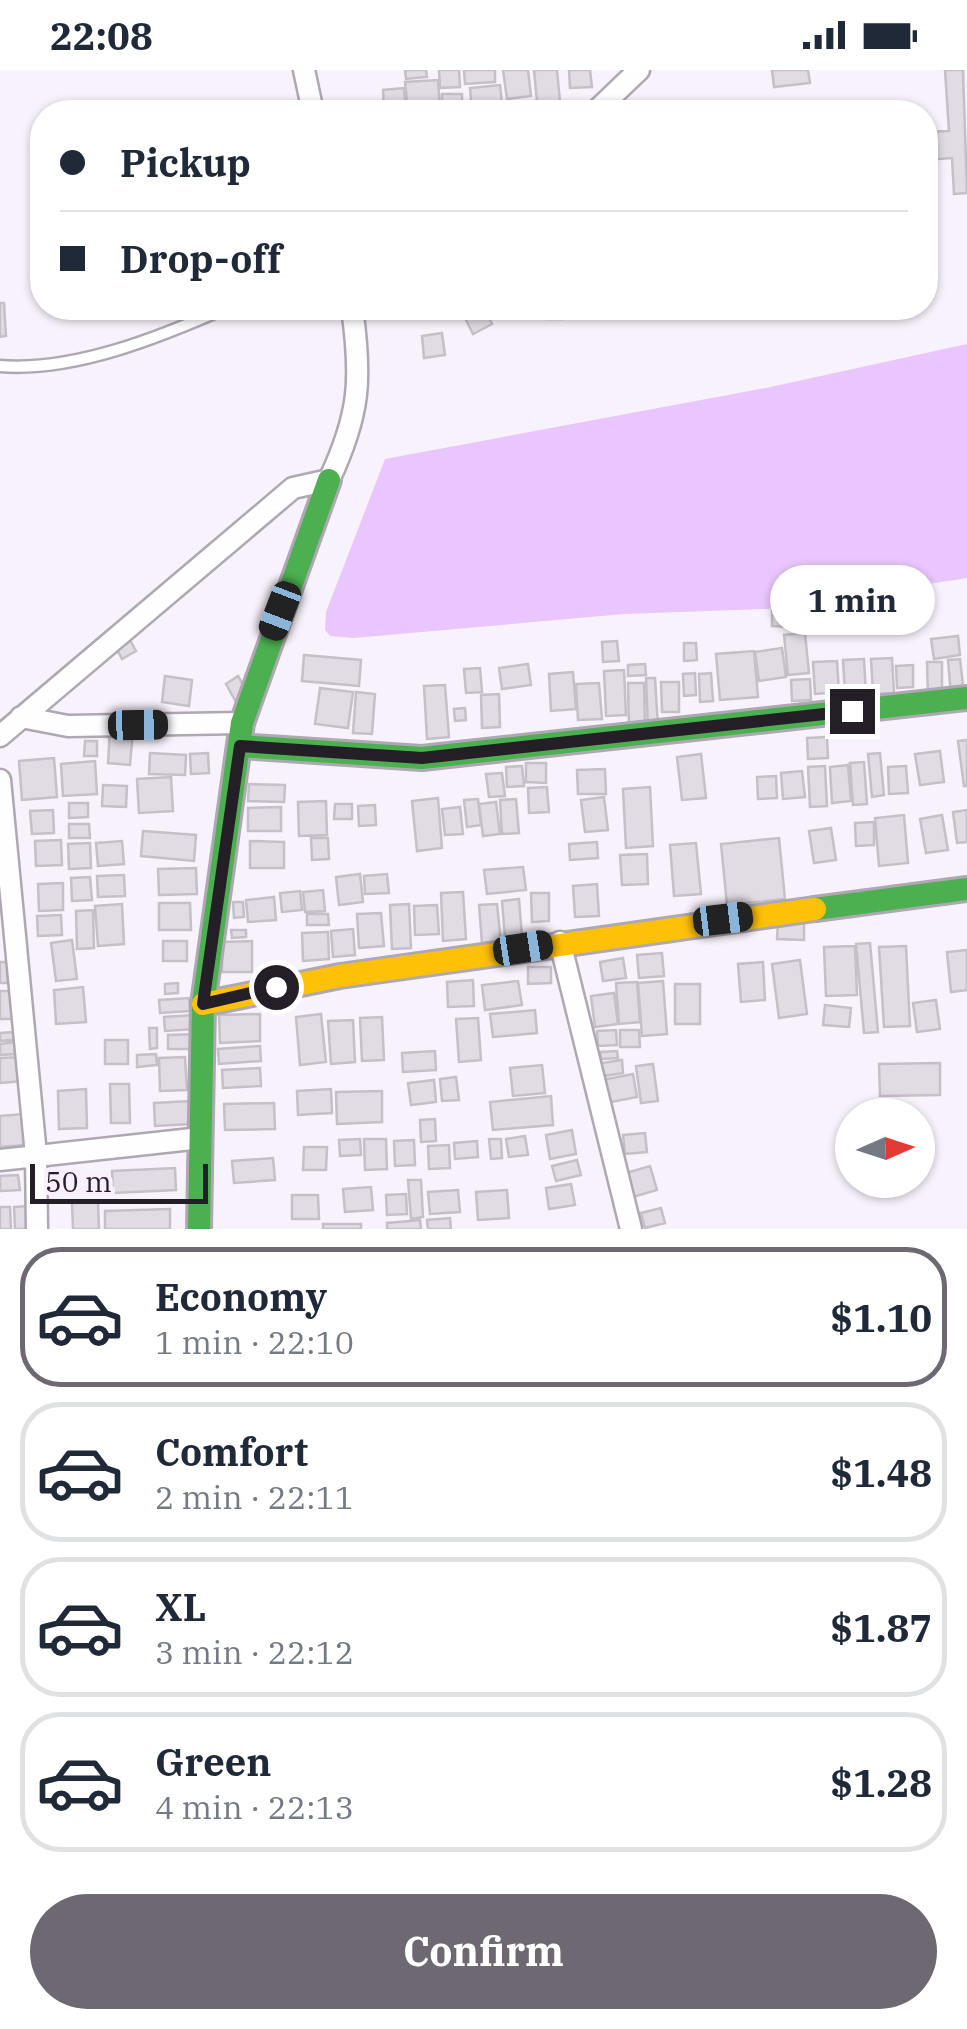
<!DOCTYPE html>
<html lang="en">
<head>
<meta charset="utf-8">
<style>
	body { margin:0; font-family:"IBM Plex Serif",serif; background:#f2f2f3; color:#1f2937; height:100vh; display:flex; flex-direction:column; font-size:38px; white-space:nowrap }
	* { box-sizing:border-box; margin:0 }
	p { font-size:32px; color:#747a83 }
	.icon { flex:none; width:55px; height:55px; fill:none; stroke:currentColor; stroke-width:2; stroke-linecap:round; stroke-linejoin:round }
	.map { position:relative; height:1159px; overflow:hidden }
	.details { display:flex; flex-direction:column; background:#fff; flex:1 }
	.details>* { flex:none }
	.guide { position:absolute; left:30px; top:30px; width:908px; height:220px; border-radius:40px; box-shadow:0 2px 8px #0004; display:grid; align-content:center; height:220px; padding:0 30px; background:#fff }
	.needle { width:65px; rotate:87deg }
	.fabs { position:absolute; left:835px; top:1028px; display:grid; gap:20px }
	.fabs a { display:grid; place-items:center; width:100px; height:100px; border-radius:50%; background:#fff; box-shadow:0 2px 8px #0004; font-size:50px }
	.scale { position:absolute; left:30px; bottom:25px; width:178px; box-sizing:border-box; padding-left:10px; border:5px solid #241e27; border-top:0; font-size:28px; line-height:35px; white-space:nowrap; color:#241e27; -webkit-text-stroke:8px #f9efff; paint-order:stroke }
	.end { position:absolute; width:45px; height:45px; margin:-22px; border:12px solid #241e27; background:#fff; box-shadow:0 0 0 5px #fff }
	.from { border-radius:50% }
	.bubble { position:absolute; height:70px; border-radius:35px; background:#fff; box-shadow:0 2px 8px #0004; font-size:32px; font-weight:700; line-height:70px; text-align:center }
	.car { position:absolute; width:30px; height:60px; margin:-30px -15px; border-radius:12px; box-shadow:0 0 8px 2px #0007; background:linear-gradient(#222 24%,#8ab4d8 0 40%,#222 0 76%,#8ab4d8 0 86%,#222 0) }
	.guide b { display:flex; align-items:center; gap:35px; height:95px; font-size:38px }
	.guide b+b { border-top:2px solid #e0e1e3 }
	.guide i { width:25px; height:25px; background:#1f2937 }
	ul { padding:18px 0 0; list-style:none }
	li { display:flex; align-items:center; gap:30px; height:140px; margin:0 20px 15px; padding:0 10px; border:5px solid #e0e1e3; border-radius:40px }
	li div { flex:1 }
	li b { display:block; font-size:38px }
	li em { font-style:normal; font-weight:700 }
	li.active { border-color:#6e6872 }
	li>.icon { width:90px; height:90px; stroke-width:1.5 }
	.cta { display:flex; gap:20px; margin-top:auto; padding:20px 30px }
	.cta a { flex:1; height:115px; border-radius:60px; background:#6e6872; color:#fff; font-size:40px; font-weight:700; line-height:115px; text-align:center }
	.status { display:flex; justify-content:space-between; align-items:center; height:70px; padding:0 50px; background:#fff; direction:ltr }
	.status svg { height:28px; fill:currentColor }
	.map>svg:first-child { display:block }
</style>
</head>
<body>
<div class="status"><b>22:08</b><svg viewBox="0 0 49 12"><path d="M0 12V9h3v3zM5 12V6h3v6zM10 12V3h3v9zM15 12V0h3v12zM26 1h20v11H26zM47 4h2v5h-2z"/></svg></div>
<div class="map">
<svg width="967" height="1159" viewBox="0 0 967 1159">
	<rect width="100%" height="100%" fill="#f8f2fc"/>
	<path fill="#e9c6fd" d="M967,274V508L767,539L624,544L354,568L330,566L325,560L326,542L385,389L766,318Z"/>
	<path fill="#e1dbe4" stroke="#c5bfc8" stroke-width="2.5" d="M405,0H426L427,7L406,9Z
		M439,0H459L460,17L440,18Z
		M464,0H495V12L465,14Z
		M503,0H528L531,26L507,29Z
		M534,0H557L561,42H538Z
		M569,0H590L592,17L570,18Z
		M772,0H808L810,13L774,17Z
		M945,0H963L967,123L954,124L952,88L925,90V62L949,61Z
		M438,10L440,40L408,42L405,12Z
		M500,15L503,42H472L470,18Z
		M404,18L406,40L384,41L383,20Z
		M442,24H462V42H442Z
		M534,31L535,42H508L507,34Z
		M722,35V42H704L703,37Z
		M0,233H4L6,266L0,267Z
		M472,238H484L492,254L473,264L462,242Z
		M547,238H563V249H547Z
		M442,263L445,285L424,288L422,266Z
		M772,537L791,538V557L772,556Z
		M805,563L809,603L788,605L784,565Z
		M128,566L136,581L122,589L114,574Z
		M958,566L960,585L934,589L931,569Z
		M617,571L619,591L603,592L602,572Z
		M684,573H696L697,590L684,591Z
		M782,578L786,607L759,611L755,582Z
		M754,581L758,627L720,630L716,584Z
		M304,585L361,590L359,616L302,611Z
		M892,588L894,623L873,624L871,589Z
		M864,589L866,623L845,624L843,590Z
		M960,589L964,625L951,626L948,590Z
		M837,591L839,622L815,624L813,592Z
		M927,592H942V628H928Z
		M528,594L531,615L502,619L499,598Z
		M645,594L646,605L628,606V595Z
		M913,595V617L897,618L896,596Z
		M480,598L482,622L466,623L464,599Z
		M624,600L626,645L606,646L604,601Z
		M573,602L576,639L551,641L549,604Z
		M695,603L696,625L684,626L683,604Z
		M711,603L713,631L700,632L699,604Z
		M165,606L192,610L189,636L162,632Z
		M238,606L249,625L236,632L226,614Z
		M646,608H655L658,657L648,658Z
		M810,609L811,630L792,631L791,610Z
		M661,612H679V642H662Z
		M599,613L602,649L578,650L576,614Z
		M628,613H644L645,657H629Z
		M445,615L449,667L427,669L424,616Z
		M320,618L353,622L348,658L315,654Z
		M356,622L375,624L372,664L353,663Z
		M499,624L500,657L482,658L481,625Z
		M465,638L466,650L455,651L454,639Z
		M110,659L133,661L130,695L108,693Z
		M827,667L828,688L808,689L807,668Z
		M967,670V716H964L958,671Z
		M85,671H97V686H84Z
		M940,681L944,712L920,715L915,684Z
		M150,683L186,685L185,705L149,704Z
		M208,683L209,703L191,704L190,684Z
		M880,683L884,725L872,727L868,684Z
		M701,684L706,728L682,730L677,687Z
		M54,688L57,727L22,730L19,691Z
		M95,691L97,724L63,726L61,694Z
		M864,692L867,734L853,735L850,693Z
		M526,693H546V713L526,712Z
		M848,695L851,731L832,733L830,697Z
		M522,696L524,716L507,717L506,697Z
		M825,696L827,736L810,737L808,697Z
		M906,696L908,723L889,724L888,697Z
		M605,699L606,724H578L577,700Z
		M802,701L805,727L783,729L781,703Z
		M502,703L505,726L489,727L486,704Z
		M776,706L777,728L758,729L757,707Z
		M171,707L173,741L139,743L137,709Z
		M249,714L285,715L284,732L248,731Z
		M103,715L127,716L126,737L102,736Z
		M547,717L549,742L529,743L528,718Z
		M650,717L653,776L626,778L623,719Z
		M604,727L608,760L585,762L581,730Z
		M438,728L442,778L417,781L412,731Z
		M478,729L481,755L467,757L464,730Z
		M516,729L519,763L502,764L500,730Z
		M326,731L327,765L299,766L298,732Z
		M496,732L500,764L483,766L479,734Z
		M69,733H88V747L69,748Z
		M335,734H352V749H334Z
		M375,735L376,755L359,756L358,736Z
		M281,737V761H248V738Z
		M460,737L463,764L445,765L442,739Z
		M53,740L54,763L32,764L30,741Z
		M967,740V772L957,773L953,742Z
		M904,745L908,793L879,796L875,748Z
		M942,745L948,780L926,783L920,749Z
		M874,752V775L856,776L855,753Z
		M69,754H89L90,768H69Z
		M831,758L836,790L814,793L809,761Z
		M143,761L196,765L194,791L141,786Z
		M311,768H328L329,789L312,790Z
		M779,768L785,829L727,835L721,774Z
		M61,770L62,795L36,796L35,771Z
		M122,771L124,794L98,796L96,773Z
		M250,771L284,772V798H250Z
		M597,772L598,788L570,790L569,774Z
		M90,773L91,798L69,799L68,774Z
		M696,773L701,824L674,826L670,775Z
		M647,784L648,814L622,815L620,785Z
		M523,797L526,820L487,824L484,800Z
		M196,798L197,824L159,825L158,799Z
		M360,804L363,832L339,835L336,807Z
		M387,804L389,823L365,824L364,806Z
		M124,805L125,826L98,827L97,806Z
		M90,807L92,830L72,831L71,808Z
		M63,813V840L39,841L38,814Z
		M597,814L599,846L575,847L573,816Z
		M323,820L325,841L305,842L303,822Z
		M300,821L302,840L282,842L280,823Z
		M463,822L466,869L443,871L441,823Z
		M531,823H549V851L532,852Z
		M274,827L276,850L248,852L246,830Z
		M519,829L522,867L505,868L502,831Z
		M233,832H243L244,847L234,848Z
		M159,833H190L191,860H159Z
		M122,834L124,874L98,876L95,836Z
		M409,834L411,878L392,879L390,835Z
		M497,834L501,872L482,873L479,835Z
		M437,835L439,864L415,865L414,836Z
		M93,840L94,878L77,879L76,841Z
		M381,843L384,876L359,878L357,844Z
		M307,844H328L329,855H307Z
		M61,845L62,865L38,866L37,846Z
		M778,851L804,853V870L777,869Z
		M353,859L355,885L333,887L331,861Z
		M231,860H246V867L232,868Z
		M328,862L329,889L303,891L302,863Z
		M72,870L77,909L56,911L51,873Z
		M163,871H187V891H163Z
		M252,871V902H222V872Z
		M870,873L878,962L864,963L856,874Z
		M855,876L857,925L826,926L824,877Z
		M906,876L910,956L884,957L879,877Z
		M967,880V920L951,922L947,882Z
		M662,883L664,906L639,908L637,885Z
		M623,888L626,908L603,911L600,892Z
		M800,890L807,944L779,948L772,894Z
		M0,892H7L8,913H0Z
		M763,892L765,930L741,932L738,894Z
		M528,897H551V913L528,914Z
		M473,910L474,936L448,937L447,912Z
		M518,911L522,935L485,940L482,915Z
		M663,911L667,964L642,966L638,913Z
		M637,912L640,952L619,954L616,913Z
		M178,913V923L165,924V914Z
		M675,914H700V954H675Z
		M83,917L86,952L56,954L54,920Z
		M0,921H14V949H0Z
		M614,923L618,954L595,957L591,926Z
		M189,928L190,941L160,943L159,930Z
		M936,930L940,959L917,962L913,933Z
		M825,935L851,938L849,957L823,955Z
		M535,940L537,963L493,967L490,944Z
		M260,944V971L220,973L219,945Z
		M321,944L326,992L300,995L296,947Z
		M193,945L194,959L165,961L164,947Z
		M382,947L384,990L362,991L360,948Z
		M478,948L481,990L459,992L456,949Z
		M353,950L355,992L331,994L328,951Z
		M149,958H157V978L150,979Z
		M616,960L617,975L598,976L597,961Z
		M620,960H639L640,977H620Z
		M13,962V970L0,971V963Z
		M195,964V979H168V965Z
		M105,970H128V994H105Z
		M15,972L16,984L0,985V974Z
		M260,976L261,991L219,994L218,979Z
		M435,981L436,1000L403,1002L402,983Z
		M617,981L618,988L601,989L600,982Z
		M156,984L157,995L137,997V985Z
		M21,987L22,1011L0,1013V988Z
		M185,987L187,1020L160,1021L159,988Z
		M622,990L623,1003L598,1007L596,994Z
		M940,993V1025L880,1026L879,994Z
		M653,994L658,1031L641,1033L636,996Z
		M542,995L545,1023L513,1026L510,998Z
		M260,998L261,1016L223,1018L222,1000Z
		M633,1004L637,1027L606,1033L602,1010Z
		M456,1007L459,1030L442,1031L440,1009Z
		M434,1010L436,1032L411,1035L408,1013Z
		M110,1014H129L130,1053H111Z
		M86,1019L87,1058L59,1059L58,1021Z
		M331,1019L332,1043L298,1045L297,1021Z
		M382,1021V1052L337,1054L336,1022Z
		M551,1026L553,1055L493,1060L490,1032Z
		M191,1031L192,1054L155,1056L154,1033Z
		M274,1033L275,1059L225,1060L224,1034Z
		M23,1044L25,1075L0,1077V1046Z
		M435,1049L436,1071L421,1072L420,1050Z
		M572,1060L576,1084L550,1089L546,1065Z
		M645,1063L647,1082L625,1084L623,1065Z
		M525,1066L528,1085L509,1087L506,1069Z
		M360,1069L361,1085L340,1086L339,1070Z
		M364,1069H386L387,1099L365,1100Z
		M489,1069H501L502,1088L491,1089Z
		M414,1070L415,1095L395,1096L394,1071Z
		M477,1071L478,1087L455,1089L454,1073Z
		M449,1075L450,1098L429,1099L428,1076Z
		M304,1077H327L326,1100H303Z
		M273,1088L275,1110L234,1113L232,1091Z
		M577,1090L581,1105L556,1111L552,1096Z
		M650,1096L657,1120L633,1127L626,1103Z
		M175,1098L176,1120L113,1123L112,1101Z
		M18,1105L20,1120L0,1121V1106Z
		M408,1110H421L423,1147L411,1149Z
		M571,1114L575,1135L549,1139L546,1118Z
		M371,1117L373,1140L345,1142L343,1119Z
		M458,1120L460,1142L430,1144L428,1122Z
		M507,1120L509,1148L478,1150L476,1122Z
		M406,1124L407,1144L387,1145L386,1125Z
		M292,1125H318L319,1149H292Z
		M98,1132L99,1159H73L72,1133Z
		M28,1136L30,1159H15L14,1137Z
		M0,1137H10L11,1159H0Z
		M661,1138L665,1153L645,1158L641,1143Z
		M170,1139V1159H105V1141Z
		M450,1148L451,1159H428L427,1150Z
		M420,1150L421,1159H387V1153Z
		M323,1154H361V1159H323Z"/>
	<g fill="none" stroke-linecap="round" stroke-linejoin="round">
		<g stroke="#ada8b1" stroke-width="15">
			<path id="lane" d="M0,296C74,302 160,267 226,238"/>
		</g>
		<g stroke="#ada8b1" stroke-width="25">
			<path id="street" d="M304,0L313,42
				M595,42L639,0
				M21,647L68,656L242,653
				M0,666L293,418L329,410C360,344 362,309 352,238
				M0,710L36,1085L37,1159
				M560,872L631,1159
				M0,1090L201,1068"/>
		</g>
		<g stroke="#ada8b1" stroke-width="28">
			<path id="fast" d="M240,676L422,688L967,628
				M815,839L967,819
				M199,1159L203,934L242,653L329,410"/>
		</g>
		<g stroke="#ada8b1" stroke-width="28">
			<path id="slow" d="M203,934L340,906L815,839"/>
		</g>
		<use href="#lane" stroke="#fefdff" stroke-width="10"/>
		<use href="#street" stroke="#fefdff" stroke-width="20"/>
		<use href="#fast" stroke="#4caf50" stroke-width="22"/>
		<use href="#slow" stroke="#ffc107" stroke-width="22"/>
	</g>
	<g fill="none" stroke-linecap="round" stroke-linejoin="round">
		<path stroke="#241e27" stroke-width="12" d="M276,917L203,934L240,676L422,688L852,641"/>
	</g>
</svg>
<div class="fabs">
<a><svg class="needle" viewBox="-14 -14 28 28"><path d="M0-13l5 13h-10z" fill="#e53935"/><path d="M0 13l5-13h-10z" fill="#747a83"/></svg></a>
</div>
<div class="scale">50 m</div>
<i class="end from" style="left:276px;top:917px"></i>
<i class="end" style="left:852px;top:641px"></i>
<div class="bubble" style="left:770px;top:495px;width:165px">1 min</div>
<i class="car" style="left:280px;top:541px;rotate:201deg"></i>
<i class="car" style="left:138px;top:655px;rotate:89deg"></i>
<i class="car" style="left:723px;top:849px;rotate:83deg"></i>
<i class="car" style="left:523px;top:878px;rotate:81deg"></i>
<div class="guide">
<b><i class="from"></i>Pickup</b>
<b><i></i>Drop-off</b>
</div>
</div>
<section class="details">
<ul>
<li class="active"><svg class="icon" aria-label="car" viewBox="0 0 24 24"><path d="M5 17H2v-5l4-1 3-4h7l3 4 3 1v5h-3M9 17h6M6 11h13"/><circle cx="7" cy="17" r="2"/><circle cx="17" cy="17" r="2"/></svg><div><b>Economy</b><p>1 min · 22:10</p></div><em>$1.10</em></li>
<li><svg class="icon" aria-label="car" viewBox="0 0 24 24"><path d="M5 17H2v-5l4-1 3-4h7l3 4 3 1v5h-3M9 17h6M6 11h13"/><circle cx="7" cy="17" r="2"/><circle cx="17" cy="17" r="2"/></svg><div><b>Comfort</b><p>2 min · 22:11</p></div><em>$1.48</em></li>
<li><svg class="icon" aria-label="car" viewBox="0 0 24 24"><path d="M5 17H2v-5l4-1 3-4h7l3 4 3 1v5h-3M9 17h6M6 11h13"/><circle cx="7" cy="17" r="2"/><circle cx="17" cy="17" r="2"/></svg><div><b>XL</b><p>3 min · 22:12</p></div><em>$1.87</em></li>
<li><svg class="icon" aria-label="car" viewBox="0 0 24 24"><path d="M5 17H2v-5l4-1 3-4h7l3 4 3 1v5h-3M9 17h6M6 11h13"/><circle cx="7" cy="17" r="2"/><circle cx="17" cy="17" r="2"/></svg><div><b>Green</b><p>4 min · 22:13</p></div><em>$1.28</em></li>
</ul>
<div class="cta"><a>Confirm</a></div>
</section>
</body>
</html>
